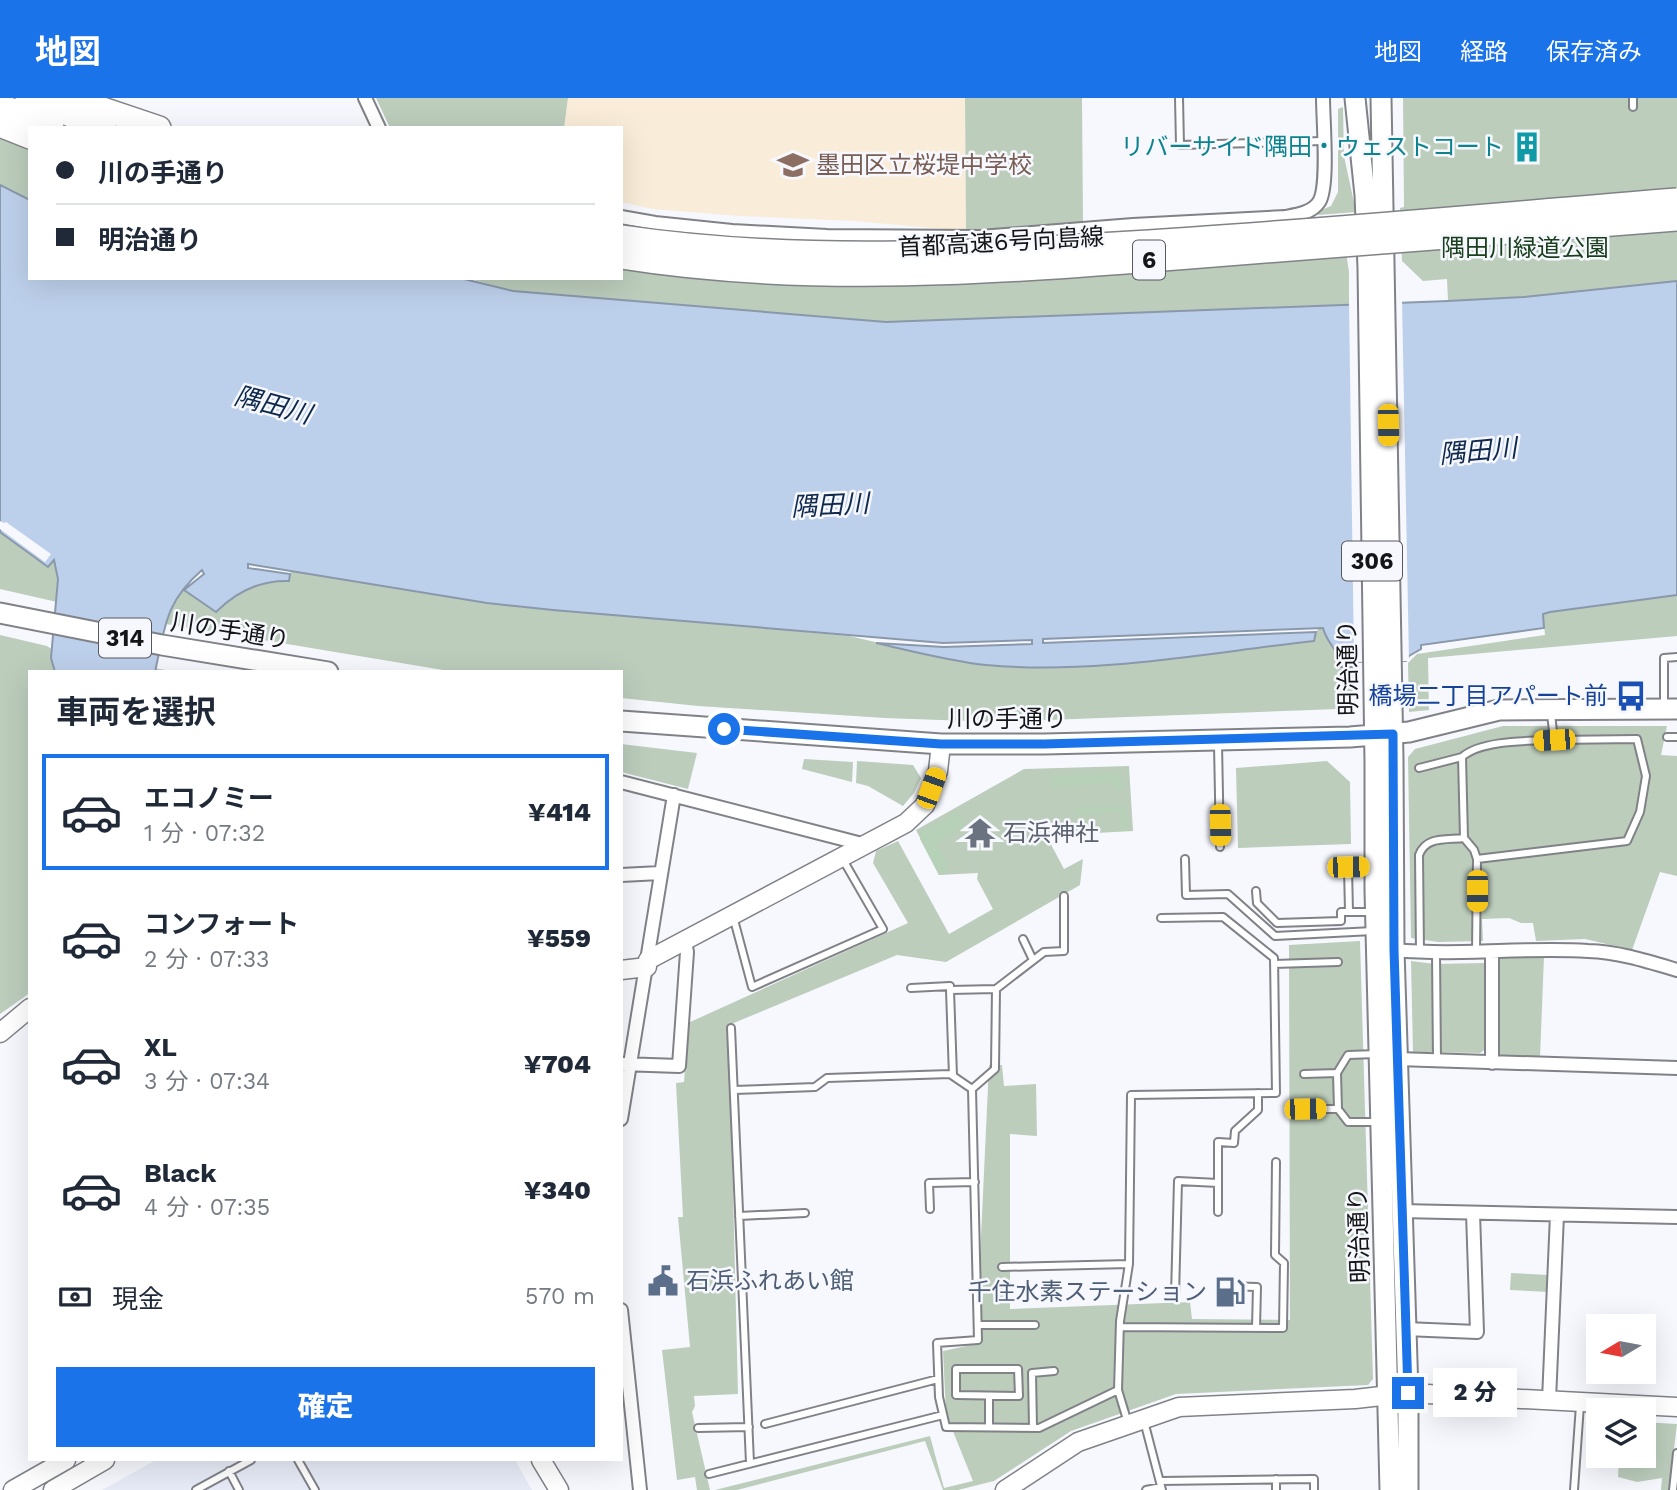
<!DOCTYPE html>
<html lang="ja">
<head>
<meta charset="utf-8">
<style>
	body { margin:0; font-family:"Work Sans","Noto Sans JP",sans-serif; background:#f2f2f3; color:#1f2937; height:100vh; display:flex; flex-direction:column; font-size:26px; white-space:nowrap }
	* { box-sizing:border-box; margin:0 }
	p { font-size:23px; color:#747a83 }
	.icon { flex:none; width:38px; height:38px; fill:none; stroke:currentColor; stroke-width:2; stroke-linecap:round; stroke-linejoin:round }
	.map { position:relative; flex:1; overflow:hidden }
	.sheet { position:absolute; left:28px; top:572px; width:595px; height:791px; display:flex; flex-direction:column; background:#fff; border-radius:0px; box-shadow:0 7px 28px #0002 }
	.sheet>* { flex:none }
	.banner { position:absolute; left:28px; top:28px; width:595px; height:154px; border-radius:0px; box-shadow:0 7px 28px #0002; display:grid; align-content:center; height:154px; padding:0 28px; background:#fff }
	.needle { width:46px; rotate:260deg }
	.tools { position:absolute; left:1586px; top:1216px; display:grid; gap:14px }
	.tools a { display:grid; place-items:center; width:70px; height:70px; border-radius:0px; background:#fff; box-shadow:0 7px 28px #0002; font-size:35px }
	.end { position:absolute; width:32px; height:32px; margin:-16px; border:9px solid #1a73e8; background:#fff; box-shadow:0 0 0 4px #fff }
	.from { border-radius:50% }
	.bubble { position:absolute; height:49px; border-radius:0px; background:#fff; box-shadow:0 7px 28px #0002; font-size:23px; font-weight:800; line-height:49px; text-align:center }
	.car { position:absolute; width:21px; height:42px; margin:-21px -10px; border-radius:9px; box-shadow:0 0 5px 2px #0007; background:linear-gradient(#f5c518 24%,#345 0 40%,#f5c518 0 76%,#345 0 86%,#f5c518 0) }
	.banner b { display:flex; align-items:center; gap:24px; height:66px; font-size:26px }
	.banner b+b { border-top:2px solid #e0e1e3 }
	.banner i { width:18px; height:18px; background:#1f2937 }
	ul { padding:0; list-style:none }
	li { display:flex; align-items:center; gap:21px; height:116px; margin:0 14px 10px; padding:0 14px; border:4px solid transparent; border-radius:0px }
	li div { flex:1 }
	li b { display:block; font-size:26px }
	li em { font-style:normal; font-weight:800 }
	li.active { border-color:#1a73e8 }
	li>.icon { width:63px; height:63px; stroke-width:1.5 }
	h2 { padding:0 28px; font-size:32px; line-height:84px }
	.pay { display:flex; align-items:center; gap:18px; height:77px; padding:0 28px; font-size:26px }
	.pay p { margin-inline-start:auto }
	.action { display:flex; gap:14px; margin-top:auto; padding:14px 28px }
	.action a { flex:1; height:80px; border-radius:0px; background:#1a73e8; color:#fff; font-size:28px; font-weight:800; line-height:80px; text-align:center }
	header { display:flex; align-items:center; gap:42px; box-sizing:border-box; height:98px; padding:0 35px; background:#1a73e8; color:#fff }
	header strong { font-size:33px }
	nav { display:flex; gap:38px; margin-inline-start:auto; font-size:24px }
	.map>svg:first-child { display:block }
</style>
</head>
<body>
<header>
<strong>地図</strong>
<nav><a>地図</a><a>経路</a><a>保存済み</a></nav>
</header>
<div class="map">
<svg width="1677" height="1392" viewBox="0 0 1677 1392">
	<rect width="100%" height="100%" fill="#f6f8fe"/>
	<path fill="#e7ebf7" d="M156,1362H515L532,1392H102Z"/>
	<path fill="#f9ecd8" d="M568,0H965L966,133L854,123L739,118L652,111L621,104V30H564Z"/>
	<path fill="#bccdbc" d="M376,0H568L564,30H390Z
		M965,0H1082L1083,125L966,133Z
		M1403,0H1677V183L1523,199L1448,203L1447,181L1423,183L1402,163L1400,110L1404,109Z
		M1343,9L1344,58L1356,114L1319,117L1316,114L1331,108L1338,94V11Z
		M0,19L30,32V102L0,87Z
		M1344,141L1349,174V207L886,224L513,193L467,180H621V149Z
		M0,434L47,468L53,461L58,481L57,504L0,491Z
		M291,473L487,505L849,538L950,561L986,567L1168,561L1313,543L1318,531L1323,530C1326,546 1339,551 1340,569H1355V593L1351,605L1338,611L996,624L885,620L698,608L621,600V574H455L166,526L175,500L182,490L216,514C236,494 260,482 288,483Z
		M1677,497V538L1428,560L1429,612L1409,614L1408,565L1417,556L1545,537L1543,516L1550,514Z
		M0,537L47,548L56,554L178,574H30V895L0,916Z
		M1503,628H1667L1661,657L1677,658V778L1660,774L1632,852L1585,841L1536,843L1533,825H1521L1509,820L1482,821L1483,843L1438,844L1411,840L1408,659L1415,651Z
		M621,646L697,655L688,691L621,674Z
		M804,661L853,664L852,684L802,671Z
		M857,663L913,667L921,680L914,695L903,708L868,688L856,685Z
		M1327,663L1350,684L1351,746L1238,750L1236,670Z
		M1129,668L1133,733L1060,737L1059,725L1046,737L1064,771L1083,761L1080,787L946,864L897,857L729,927L738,1296L694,1298L695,1308L692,1314L710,1392H697L695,1379L677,1382L662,1252L690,1249L678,1119H683L676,985L684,984L688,925L908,825L873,765L876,753L898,743L949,836L993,811L977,781L978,775L939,777L916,732L1024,671Z
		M1360,843L1373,1281L1368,1287L1176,1296L1071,1333L994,1383L958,1392H943L925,1343L737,1392H715L930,1338L944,1390L973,1383L946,1316L943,1253L976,1246L989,967H1002L1004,988L1036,986L1037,1038L1010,1036V1211L1190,1204L1192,1221L1290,1222L1289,847Z
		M1499,858H1544L1540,960L1495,959Z
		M1411,863L1435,866L1484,865L1486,867V951L1480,955L1413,954Z
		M1511,1175L1549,1177V1194L1510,1192Z
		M1643,1324L1677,1326L1669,1392H1661L1662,1380L1637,1384L1618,1379L1619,1358H1643Z"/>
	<path fill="#b7d0b8" d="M1121,675L1124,689L1117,691L1111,684L1053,690L1051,679L1055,677Z
		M1126,708L1129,733H1121L1120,715L1074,717L1076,709Z
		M956,714L963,719L964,728L937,745L947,765L946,776L939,777L920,741V734Z"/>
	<path fill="#bdd0eb" stroke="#8a98ab" stroke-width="2" d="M0,87L30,102V180H460L513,193L886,224L1448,203L1523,199L1677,183V497L1550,514L1543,516L1544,530L1421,547V551L1409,558L1406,563L1353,564L1352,569H1340C1339,551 1327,546 1323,530L1043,541V545L1316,534L1314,543C1205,555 1095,577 986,567C949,563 912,553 876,545L944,549L1032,546V542L943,545L553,512L487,505L248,466V470L290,476L289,483C260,482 236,494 216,514L184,492L204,476L202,472C165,504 165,529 155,574H55L51,560L58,481L54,462L48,469L0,434Z"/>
	<path fill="#f6f8fe" d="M1402,201L1409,563L1354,564L1349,203Z
		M0,423L4,425L6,424L51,456L45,464L0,431Z"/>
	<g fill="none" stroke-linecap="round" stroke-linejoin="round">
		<g stroke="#808287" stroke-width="10">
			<path id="lane" d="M1179,0L1180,47L1323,43
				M1633,0V9
				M1664,609V560L1677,559
				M1667,639H1677
				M1218,646L1220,749
				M1419,670L1462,659
				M1185,761L1186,797L1228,796L1275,838L1373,833
				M1477,761L1627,743L1640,714L1646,678L1637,641L1554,642
				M1337,770L1373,769
				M1348,770L1349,814H1373
				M1256,793L1257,805L1277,825L1341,823V814H1349
				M1064,798V853L1044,854L996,891L995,971L972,991L978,1242L937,1245L939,1299L946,1329L1039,1330L1118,1292
				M733,818L752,889L883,831L842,760
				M1023,841L1033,862
				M1420,854L1419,757C1426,738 1446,742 1464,740
				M1476,854L1477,761L1474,752L1464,740L1462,659C1481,642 1529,643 1554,642L1551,616
				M1436,856L1437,963
				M1274,866L1338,864
				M911,890L950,888V892
				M731,930L750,1365
				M1377,956L1348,957L1337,975L1338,1011L1348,1024H1379
				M1304,976L1337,975
				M953,978L950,892L996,891
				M734,992L815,989L827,980L950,976L972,991
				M1305,1011H1338
				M930,1111L929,1085L975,1084
				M1218,1114V1085
				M739,1118L805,1115
				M1129,1166L1131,997L1276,995L1274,860L1223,819L1161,820
				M1002,1169L1129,1166L1120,1223L1118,1292L1128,1325
				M1222,1188L1257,1189L1256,1230
				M1175,1198L1178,1083L1218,1085V1044L1234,1045L1235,1033L1258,1012V995
				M978,1227H1035
				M1120,1229L1283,1230L1284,1165L1275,1157L1276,1064
				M956,1271H1018L1019,1298L956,1297Z
				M989,1298V1329
				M1144,1323L1162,1392
				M765,1326L938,1281
				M698,1330L749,1329
				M1033,1330L1032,1275L1054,1273
				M298,1362L315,1392
				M229,1373L239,1392
				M709,1376L943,1317
				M1276,1381V1392
				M1160,1383L1314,1381V1392
				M196,1392L251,1362
				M1146,1392L1161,1389
				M1574,1392L1580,1307
				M1673,1392L1677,1355"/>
		</g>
		<g stroke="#808287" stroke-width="16">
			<path id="street" d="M365,0L379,30
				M621,119L655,125L732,133L827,138L980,139L1133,127L1285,119C1296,117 1312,115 1319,104C1329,89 1323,22 1323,0
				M621,684L862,746
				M621,777L660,775
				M1394,852C1460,858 1523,849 1588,853C1619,854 1647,863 1677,872
				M1397,961L1677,970
				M1492,965V854
				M621,966L679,968L687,854L685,844
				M621,1021L674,697
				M1401,1113L1677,1119
				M621,1212L640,1392
				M1405,1231L1477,1234L1473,1115
				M1549,1302L1557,1117"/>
		</g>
		<g stroke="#808287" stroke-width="21">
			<path id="secondary" d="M648,862L906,725L925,707L938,673L941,646
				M621,872L647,869
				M0,935L30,910
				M541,1362L559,1392
				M13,1392L66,1362
				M53,1392L105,1362
				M1005,1392L1078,1344L1179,1309L1355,1301L1408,1295L1677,1309"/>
		</g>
		<g stroke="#808287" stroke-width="23">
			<path id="primary" d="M1355,0L1365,97L1368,170L1375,665V792L1390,1392
				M1381,0L1393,661L1394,852L1408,1295V1392
				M0,515L162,547L328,574
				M621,623L941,646H1044L1350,639L1409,634L1499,612L1677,611"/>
		</g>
		<g stroke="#808287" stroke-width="26">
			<path id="highway" d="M27,0L104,30
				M70,0L159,30
				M0,7L52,30
				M0,27L30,39"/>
		</g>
		<use href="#lane" stroke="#fff" stroke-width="6"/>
		<use href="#street" stroke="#fff" stroke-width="12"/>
		<use href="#secondary" stroke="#fff" stroke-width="18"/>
		<use href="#primary" stroke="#fff" stroke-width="19"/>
		<use href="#highway" stroke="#fff" stroke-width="23"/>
		<g stroke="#808287" stroke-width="26" stroke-linecap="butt">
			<path id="highway-bridge" d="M621,139C784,163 951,156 1115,146C1303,135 1490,117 1677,102
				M621,159C809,189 1001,174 1189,159C1352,146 1514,134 1677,121"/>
		</g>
		<use href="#highway-bridge" stroke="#fff" stroke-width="23"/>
	</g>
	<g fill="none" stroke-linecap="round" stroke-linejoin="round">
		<path stroke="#1a73e8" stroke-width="9" d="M724,631L941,646H1044L1393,636L1394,852L1408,1295"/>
	</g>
	<defs>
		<g id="building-bare" transform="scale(2.415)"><path d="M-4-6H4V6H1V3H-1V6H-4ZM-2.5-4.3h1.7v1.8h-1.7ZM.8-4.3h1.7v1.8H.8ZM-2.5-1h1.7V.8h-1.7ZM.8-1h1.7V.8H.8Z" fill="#0f9aa8" stroke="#f6f8fe" stroke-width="2.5" paint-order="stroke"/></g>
		<g id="school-bare" transform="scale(2.415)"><path d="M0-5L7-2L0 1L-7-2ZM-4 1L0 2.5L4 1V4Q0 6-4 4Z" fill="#8d6e63" stroke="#f6f8fe" stroke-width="2.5" paint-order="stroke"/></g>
		<g id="bus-bare" transform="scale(2.415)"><path d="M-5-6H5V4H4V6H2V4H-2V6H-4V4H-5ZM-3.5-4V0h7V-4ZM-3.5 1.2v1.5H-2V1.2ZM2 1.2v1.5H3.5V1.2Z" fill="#1a4fb4" stroke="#f6f8fe" stroke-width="2.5" paint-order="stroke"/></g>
		<g id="temple-bare" transform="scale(2.415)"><path d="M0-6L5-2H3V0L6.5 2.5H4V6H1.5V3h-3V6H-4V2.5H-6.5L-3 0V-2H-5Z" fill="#6b7280" stroke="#f6f8fe" stroke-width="2.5" paint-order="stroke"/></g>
		<g id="civic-bare" transform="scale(2.415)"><path d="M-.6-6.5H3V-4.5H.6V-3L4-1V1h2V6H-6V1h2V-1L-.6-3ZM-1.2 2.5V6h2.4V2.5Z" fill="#5c6f8a" stroke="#f6f8fe" stroke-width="2.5" paint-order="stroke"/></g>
		<g id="fuel-bare" transform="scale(2.415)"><path d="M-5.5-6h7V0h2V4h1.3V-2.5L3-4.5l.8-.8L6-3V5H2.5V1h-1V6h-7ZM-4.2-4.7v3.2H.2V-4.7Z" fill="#5c6f8a" stroke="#f6f8fe" stroke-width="2.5" paint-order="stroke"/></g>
	</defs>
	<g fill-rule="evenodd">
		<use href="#building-bare" x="1527" y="49"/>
		<use href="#school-bare" x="793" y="67"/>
		<use href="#bus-bare" x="1631" y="598"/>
		<use href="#temple-bare" x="980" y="735"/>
		<use href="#civic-bare" x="663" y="1183"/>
		<use href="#fuel-bare" x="1230" y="1194"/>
	</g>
	<g text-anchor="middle" stroke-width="5" stroke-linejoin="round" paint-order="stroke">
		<g fill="#f6f8fe" stroke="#58595c" stroke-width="2">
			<rect x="1133" y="142.5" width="32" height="39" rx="5"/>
			<rect x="1342" y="443.5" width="60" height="39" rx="5"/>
			<rect x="99" y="520.5" width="52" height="39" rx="5"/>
		</g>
		<g font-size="23" font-weight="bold" fill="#141517">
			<text x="1149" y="170">6</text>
			<text x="1372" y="471">306</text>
			<text x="125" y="548">314</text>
		</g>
		<g font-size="24" fill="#0d838f" stroke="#f6f8fe" text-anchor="end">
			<text x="1504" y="57">リバーサイド隅田・ウェストコート</text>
		</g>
		<g font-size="24" fill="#785e54" stroke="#f6f8fe" text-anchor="start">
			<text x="816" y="75">墨田区立桜堤中学校</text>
		</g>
		<g font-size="24" fill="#141517" stroke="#f6f8fe">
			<text transform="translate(1001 144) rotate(-3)" y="8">首都高速6号向島線</text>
			<text transform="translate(230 533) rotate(9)" y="8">川の手通り</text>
			<text transform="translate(1348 570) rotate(-91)" y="8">明治通り</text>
			<text x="1007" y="629">川の手通り</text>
			<text transform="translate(1359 1137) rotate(-92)" y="8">明治通り</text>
		</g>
		<g font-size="24" fill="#183e1b" stroke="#f6f8fe">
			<text x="1525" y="158">隅田川緑道公園</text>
		</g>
		<g font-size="24" fill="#164399" stroke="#f6f8fe" text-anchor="end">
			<text x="1608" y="606">橋場二丁目アパート前</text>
		</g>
		<g font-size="24" fill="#5b616d" stroke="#f6f8fe" text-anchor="start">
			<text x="1003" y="743">石浜神社</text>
		</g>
		<g font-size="24" fill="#4e5e75" stroke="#f6f8fe" text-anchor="start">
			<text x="686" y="1191">石浜ふれあい館</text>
			<text x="1207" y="1202" text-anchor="end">千住水素ステーション</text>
		</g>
		<g font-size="26" font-style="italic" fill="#0f294d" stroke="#f6f8fe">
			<text transform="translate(273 307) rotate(15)" y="9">隅田川</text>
			<text transform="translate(1478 353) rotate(-5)" y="9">隅田川</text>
			<text transform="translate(830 407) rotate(-3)" y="9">隅田川</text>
		</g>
	</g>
</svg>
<div class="tools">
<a><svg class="needle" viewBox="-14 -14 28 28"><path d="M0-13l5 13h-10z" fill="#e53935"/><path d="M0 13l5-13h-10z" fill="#747a83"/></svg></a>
<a><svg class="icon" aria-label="layers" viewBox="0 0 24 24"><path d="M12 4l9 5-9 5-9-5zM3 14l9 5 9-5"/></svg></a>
</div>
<i class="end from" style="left:724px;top:631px"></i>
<i class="end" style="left:1408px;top:1295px"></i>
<div class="bubble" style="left:1433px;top:1270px;width:84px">2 分</div>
<i class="car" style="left:1388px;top:327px;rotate:179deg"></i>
<i class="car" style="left:1554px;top:642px;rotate:267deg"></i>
<i class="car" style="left:931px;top:690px;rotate:20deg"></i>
<i class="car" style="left:1220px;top:727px;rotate:179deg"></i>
<i class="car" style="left:1348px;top:769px;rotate:89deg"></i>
<i class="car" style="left:1477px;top:793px;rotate:180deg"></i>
<i class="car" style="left:1305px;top:1011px;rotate:89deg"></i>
<div class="banner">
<b><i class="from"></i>川の手通り</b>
<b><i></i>明治通り</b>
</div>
<section class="sheet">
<h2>車両を選択</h2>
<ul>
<li class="active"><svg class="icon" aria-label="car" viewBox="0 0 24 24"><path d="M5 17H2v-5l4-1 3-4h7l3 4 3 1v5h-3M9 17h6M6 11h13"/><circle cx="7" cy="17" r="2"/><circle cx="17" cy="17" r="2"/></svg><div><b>エコノミー</b><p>1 分 · 07:32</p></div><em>¥414</em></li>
<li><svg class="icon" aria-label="car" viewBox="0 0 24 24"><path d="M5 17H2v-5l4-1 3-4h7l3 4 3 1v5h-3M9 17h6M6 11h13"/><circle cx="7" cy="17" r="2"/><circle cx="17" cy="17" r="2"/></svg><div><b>コンフォート</b><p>2 分 · 07:33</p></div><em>¥559</em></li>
<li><svg class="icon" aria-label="car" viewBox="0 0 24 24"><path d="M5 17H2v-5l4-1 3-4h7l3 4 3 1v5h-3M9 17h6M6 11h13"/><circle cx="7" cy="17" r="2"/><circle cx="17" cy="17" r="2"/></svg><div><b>XL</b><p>3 分 · 07:34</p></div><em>¥704</em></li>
<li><svg class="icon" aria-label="car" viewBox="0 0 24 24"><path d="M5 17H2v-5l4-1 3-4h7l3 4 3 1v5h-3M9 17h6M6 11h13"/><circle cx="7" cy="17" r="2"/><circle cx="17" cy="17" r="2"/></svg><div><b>Black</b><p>4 分 · 07:35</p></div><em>¥340</em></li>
</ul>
<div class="pay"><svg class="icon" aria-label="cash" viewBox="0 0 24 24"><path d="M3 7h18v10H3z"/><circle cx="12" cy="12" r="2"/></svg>現金<p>570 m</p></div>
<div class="action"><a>確定</a></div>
</section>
</div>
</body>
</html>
